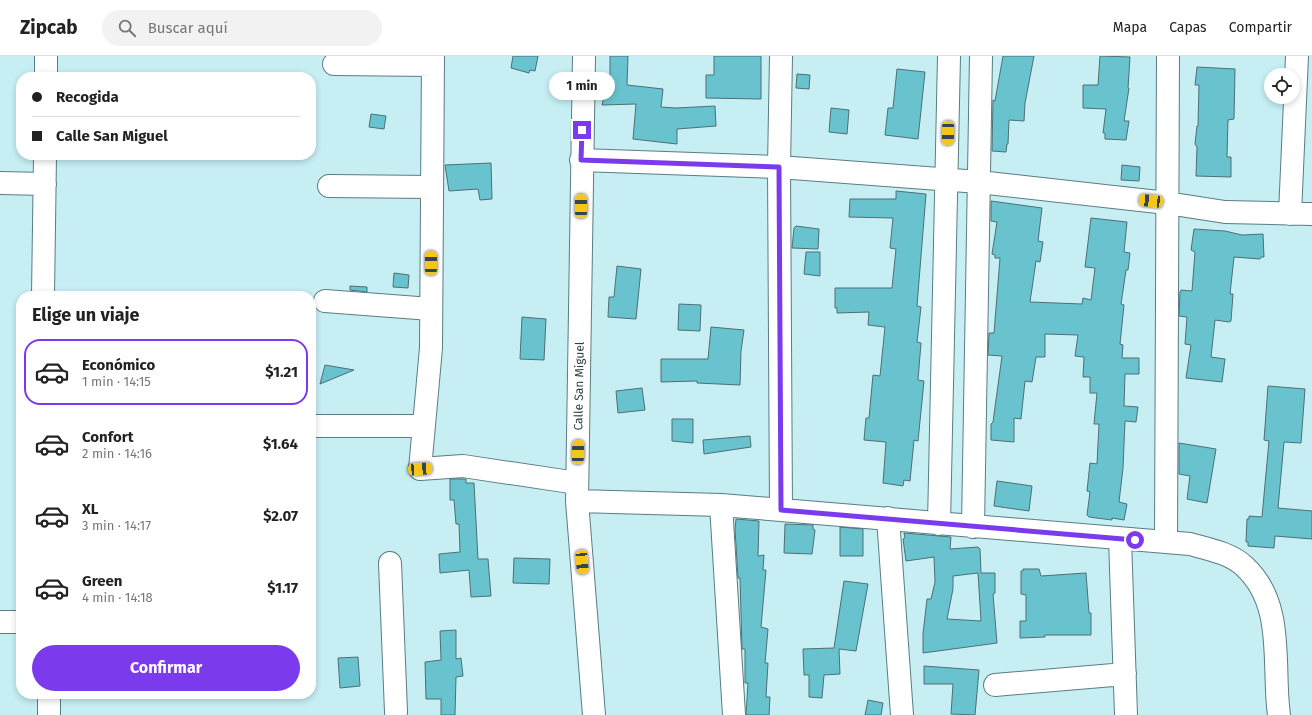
<!DOCTYPE html>
<html lang="es">
<head>
<meta charset="utf-8">
<style>
	body { margin:0; font-family:"Fira Sans",sans-serif; background:#f2f2f2; color:#222; height:100vh; display:flex; flex-direction:column; font-size:15px; white-space:nowrap }
	* { box-sizing:border-box; margin:0 }
	p { font-size:13px; color:#767676 }
	.icon { flex:none; width:22px; height:22px; fill:none; stroke:currentColor; stroke-width:2; stroke-linecap:round; stroke-linejoin:round }
	.map { position:relative; flex:1; overflow:hidden }
	.side { position:absolute; left:16px; top:235px; width:300px; height:408px; display:flex; flex-direction:column; background:#fff; border-radius:16px; box-shadow:0 2px 6px #0003 }
	.side>* { flex:none }
	.hud { position:absolute; left:16px; top:16px; width:300px; height:88px; border-radius:16px; box-shadow:0 2px 6px #0003; display:grid; align-content:center; height:88px; padding:0 16px; background:#fff }
	.buttons { position:absolute; left:1264px; top:12px; display:grid; gap:8px }
	.buttons a { display:grid; place-items:center; width:36px; height:36px; border-radius:50%; background:#fff; box-shadow:0 2px 6px #0003; font-size:20px }
	.end { position:absolute; width:18px; height:18px; margin:-9px; border:5px solid #7c3aed; background:#fff; box-shadow:0 0 0 2px #fff }
	.from { border-radius:50% }
	.bubble { position:absolute; height:28px; border-radius:14px; background:#fff; box-shadow:0 2px 6px #0003; font-size:13px; font-weight:700; line-height:28px; text-align:center }
	.car { position:absolute; width:12px; height:24px; margin:-12px -6px; border-radius:5px; box-shadow:0 0 3px 1px #0007; background:linear-gradient(#f5c518 24%,#345 0 40%,#f5c518 0 76%,#345 0 86%,#f5c518 0) }
	.hud b { display:flex; align-items:center; gap:14px; height:38px; font-size:15px }
	.hud b+b { border-top:1px solid #e0e0e0 }
	.hud i { width:10px; height:10px; background:#222 }
	ul { padding:0; list-style:none }
	li { display:flex; align-items:center; gap:12px; height:66px; margin:0 8px 6px; padding:0 8px; border:2px solid transparent; border-radius:16px }
	li div { flex:1 }
	li b { display:block; font-size:15px }
	li em { font-style:normal; font-weight:700 }
	li.on { border-color:#7c3aed }
	li>.icon { width:36px; height:36px; stroke-width:1.5 }
	h2 { padding:0 16px; font-size:18px; line-height:48px }
	.action { display:flex; gap:8px; margin-top:auto; padding:8px 16px }
	.action a { flex:1; height:46px; border-radius:24px; background:#7c3aed; color:#fff; font-size:16px; font-weight:700; line-height:46px; text-align:center }
	header { display:flex; align-items:center; gap:24px; box-sizing:border-box; height:56px; padding:0 20px; background:#fff; border-bottom:1px solid #e0e0e0 }
	header strong { font-size:19px }
	nav { display:flex; gap:22px; margin-inline-start:auto; font-size:14px }
	.search { width:280px; height:36px; background:#f2f2f2; display:flex; align-items:center; gap:10px; box-sizing:border-box; padding:0 14px; border-radius:22px; color:#767676; font-size:15px }
	.map>svg:first-child { display:block }
</style>
</head>
<body>
<header>
<strong>Zipcab</strong>
<div class="search"><svg class="icon" aria-label="search" viewBox="0 0 24 24"><circle cx="10" cy="10" r="6"/><path d="M15 15l6 6"/></svg>Buscar aquí</div>
<nav><a>Mapa</a><a>Capas</a><a>Compartir</a></nav>
</header>
<div class="map">
<svg width="1312" height="659" viewBox="0 0 1312 659">
	<rect width="100%" height="100%" fill="#c6eef3"/>
	<path fill="#68c3ce" stroke="#4c7075" fill-rule="evenodd" d="M513,0H538L535,15L530,14L529,17L511,12Z
		M610,0H628L627,29L663,33L661,51L676,52L715,50L716,70L677,73V88L633,83L636,48L602,49L604,40L601,39L600,19H610Z
		M714,0H761V43L706,42V19H714Z
		M1003,0H1034L1025,47L1024,65L1009,64L1008,88H1007L1006,96L992,95L993,44L995,45Z
		M1100,0L1130,1L1128,32H1129L1124,65H1129L1126,84L1105,83V77H1103L1106,53L1083,52V29H1098Z
		M1197,11L1235,13L1234,63L1228,64L1227,101H1231V121L1196,120L1197,91L1195,88L1197,70H1198L1199,29H1195Z
		M897,13L925,16L918,83L885,79L888,52H893Z
		M797,18L810,19L809,33L796,32Z
		M831,52L849,54L847,78L829,76Z
		M371,58L386,60L384,73L369,71Z
		M491,107L492,143L480,144L478,133L449,135L445,109Z
		M1122,109L1140,111L1139,125L1121,124Z
		M896,135L926,138L917,250L921,251L917,286L921,287L918,324L924,325L918,385L914,384L910,425L904,424L903,430L883,427L886,386L864,384L866,362H869L873,319L880,320L885,271L868,269L869,256L837,257V252H835V232H892L896,193L890,192L893,162L849,161L850,143H896Z
		M991,145L1042,152L1038,185L1043,186L1040,206L1036,205L1030,246L1082,248L1083,242L1091,244L1095,212L1085,211L1091,162L1127,166L1124,196L1130,197L1128,214H1126L1121,248L1124,249L1120,288L1123,289L1122,302H1139V318H1125L1124,350L1138,351L1136,366L1125,365L1123,412L1119,446L1127,448L1124,464L1112,462V464L1089,461L1087,459L1090,436L1087,435L1090,407L1097,408L1099,368H1094L1097,337H1090V321H1083L1084,301L1075,300L1078,279L1045,278V301H1036L1032,326L1025,325L1021,363L1014,362V386L991,384V368L993,366L1002,300L988,299L989,277H994L1000,202H995V199L992,198L997,166L991,165Z
		M796,170L819,173L818,193L792,192L794,172Z
		M1194,173L1225,175L1242,179L1263,178L1264,201H1261L1260,203L1234,201L1230,238H1233L1231,265L1229,266L1215,264L1211,301L1225,303L1222,326L1186,322L1191,289L1185,288L1187,261L1179,260L1180,236L1181,234L1192,235L1195,196L1191,194Z
		M806,196H820V220L804,218Z
		M617,210L641,213L636,263L608,261L609,241H614Z
		M394,217L409,219L408,232L393,231Z
		M350,230L367,231V236L350,234Z
		M679,248L701,249L700,275L678,274Z
		M522,261L546,263L544,304L520,303Z
		M711,271L744,274L741,295L740,329L697,327V325L661,326V303H708Z
		M325,309L354,314L320,328Z
		M1268,330L1305,333L1301,387L1284,386L1278,452L1312,455V483L1275,480L1274,492L1248,490V486H1246L1247,463H1249V460L1262,461L1269,385L1264,384Z
		M642,332L645,354L618,357L616,335Z
		M672,363H693V387L672,385Z
		M750,380L751,391L704,398L703,384Z
		M1179,387L1216,393L1207,447L1187,443L1190,420L1179,418Z
		M450,423H466V427H474L478,503H488L491,540L471,541L469,514L440,517L439,498L460,496L459,468H456L454,444H450Z
		M997,425L1032,430L1029,455L994,450Z
		M736,463L759,465L758,500L764,499L763,514H766L761,571L768,573L765,607H768L766,641H770L769,659H746L748,627H745V593H742L740,522H738L735,473Z
		M785,468L813,469V473L815,474L812,498L784,497Z
		M840,471L863,473V500H840Z
		M904,477L951,481L950,493L978,491L980,493L981,517H995V537L993,538L997,587L923,597V578L927,543H931L935,526L934,501L906,505L903,483L905,482ZM978,517L981,565L947,563L953,533V520Z
		M514,502L550,503L549,528L513,527Z
		M1023,513H1039L1041,520L1086,517L1089,557H1091V579H1045V581L1020,582V565H1026V539L1021,538V515H1023Z
		M844,525L868,528L856,595L839,593L840,618L824,619L822,642L809,641V619H804L803,593L834,592Z
		M456,574V603L461,602L463,620L456,621L455,659H441V643H426L425,606L441,604L440,575Z
		M358,601L360,630L340,632L338,602Z
		M924,610L979,614L975,659L951,658L953,628H924Z
		M868,644L883,647L881,659H865Z"/>
	<g fill="none" stroke-linecap="round" stroke-linejoin="round">
		<g stroke="#597d82" stroke-width="24">
			<path id="minor" d="M433,0L431,292L420,413L463,410L577,427
				M584,0L577,445L594,659
				M334,8L433,9
				M46,21V0
				M581,104L779,111L979,126L1167,147L1225,156L1312,158
				M0,127L45,128
				M329,130L432,131
				M1290,158L1297,0
				M43,240L45,99
				M325,245L431,253
				M311,370H424
				M577,445L721,449L1190,488C1208,493 1230,497 1244,510C1286,548 1272,610 1279,659
				M721,449L734,659
				M781,454L779,111L781,0
				M888,462L902,659
				M939,468L949,0
				M973,471L981,0
				M1120,483L1126,659
				M1166,486L1168,0
				M390,507L396,656
				M0,566H21
				M995,629L1125,618
				M49,638V659"/>
		</g>
		<use href="#minor" stroke="#fff" stroke-width="22"/>
	</g>
	<g fill="none" stroke-linecap="round" stroke-linejoin="round">
		<path stroke="#7c3aed" stroke-width="5" d="M582,74L581,104L779,111L781,454L1135,484"/>
	</g>
	<g text-anchor="middle" stroke-width="3" stroke-linejoin="round" paint-order="stroke">
		<g font-size="12" fill="#2d3d3f" stroke="#fff">
			<text transform="translate(579 330) rotate(-89)" y="4">Calle San Miguel</text>
		</g>
	</g>
</svg>
<div class="buttons">
<a><svg class="icon" aria-label="locate" viewBox="0 0 24 24"><circle cx="12" cy="12" r="6"/><path d="M12 2v4M12 18v4M2 12h4M18 12h4"/></svg></a>
</div>
<i class="end from" style="left:1135px;top:484px"></i>
<i class="end" style="left:582px;top:74px"></i>
<div class="bubble" style="left:549px;top:16px;width:66px">1 min</div>
<i class="car" style="left:948px;top:77px;rotate:181deg"></i>
<i class="car" style="left:1151px;top:145px;rotate:276deg"></i>
<i class="car" style="left:581px;top:150px;rotate:0deg"></i>
<i class="car" style="left:431px;top:207px;rotate:0deg"></i>
<i class="car" style="left:578px;top:396px;rotate:1deg"></i>
<i class="car" style="left:420px;top:413px;rotate:86deg"></i>
<i class="car" style="left:582px;top:506px;rotate:175deg"></i>
<div class="hud">
<b><i class="from"></i>Recogida</b>
<b><i></i>Calle San Miguel</b>
</div>
<section class="side">
<h2>Elige un viaje</h2>
<ul>
<li class="on"><svg class="icon" aria-label="car" viewBox="0 0 24 24"><path d="M5 17H2v-5l4-1 3-4h7l3 4 3 1v5h-3M9 17h6M6 11h13"/><circle cx="7" cy="17" r="2"/><circle cx="17" cy="17" r="2"/></svg><div><b>Económico</b><p>1 min · 14:15</p></div><em>$1.21</em></li>
<li><svg class="icon" aria-label="car" viewBox="0 0 24 24"><path d="M5 17H2v-5l4-1 3-4h7l3 4 3 1v5h-3M9 17h6M6 11h13"/><circle cx="7" cy="17" r="2"/><circle cx="17" cy="17" r="2"/></svg><div><b>Confort</b><p>2 min · 14:16</p></div><em>$1.64</em></li>
<li><svg class="icon" aria-label="car" viewBox="0 0 24 24"><path d="M5 17H2v-5l4-1 3-4h7l3 4 3 1v5h-3M9 17h6M6 11h13"/><circle cx="7" cy="17" r="2"/><circle cx="17" cy="17" r="2"/></svg><div><b>XL</b><p>3 min · 14:17</p></div><em>$2.07</em></li>
<li><svg class="icon" aria-label="car" viewBox="0 0 24 24"><path d="M5 17H2v-5l4-1 3-4h7l3 4 3 1v5h-3M9 17h6M6 11h13"/><circle cx="7" cy="17" r="2"/><circle cx="17" cy="17" r="2"/></svg><div><b>Green</b><p>4 min · 14:18</p></div><em>$1.17</em></li>
</ul>
<div class="action"><a>Confirmar</a></div>
</section>
</div>
</body>
</html>
